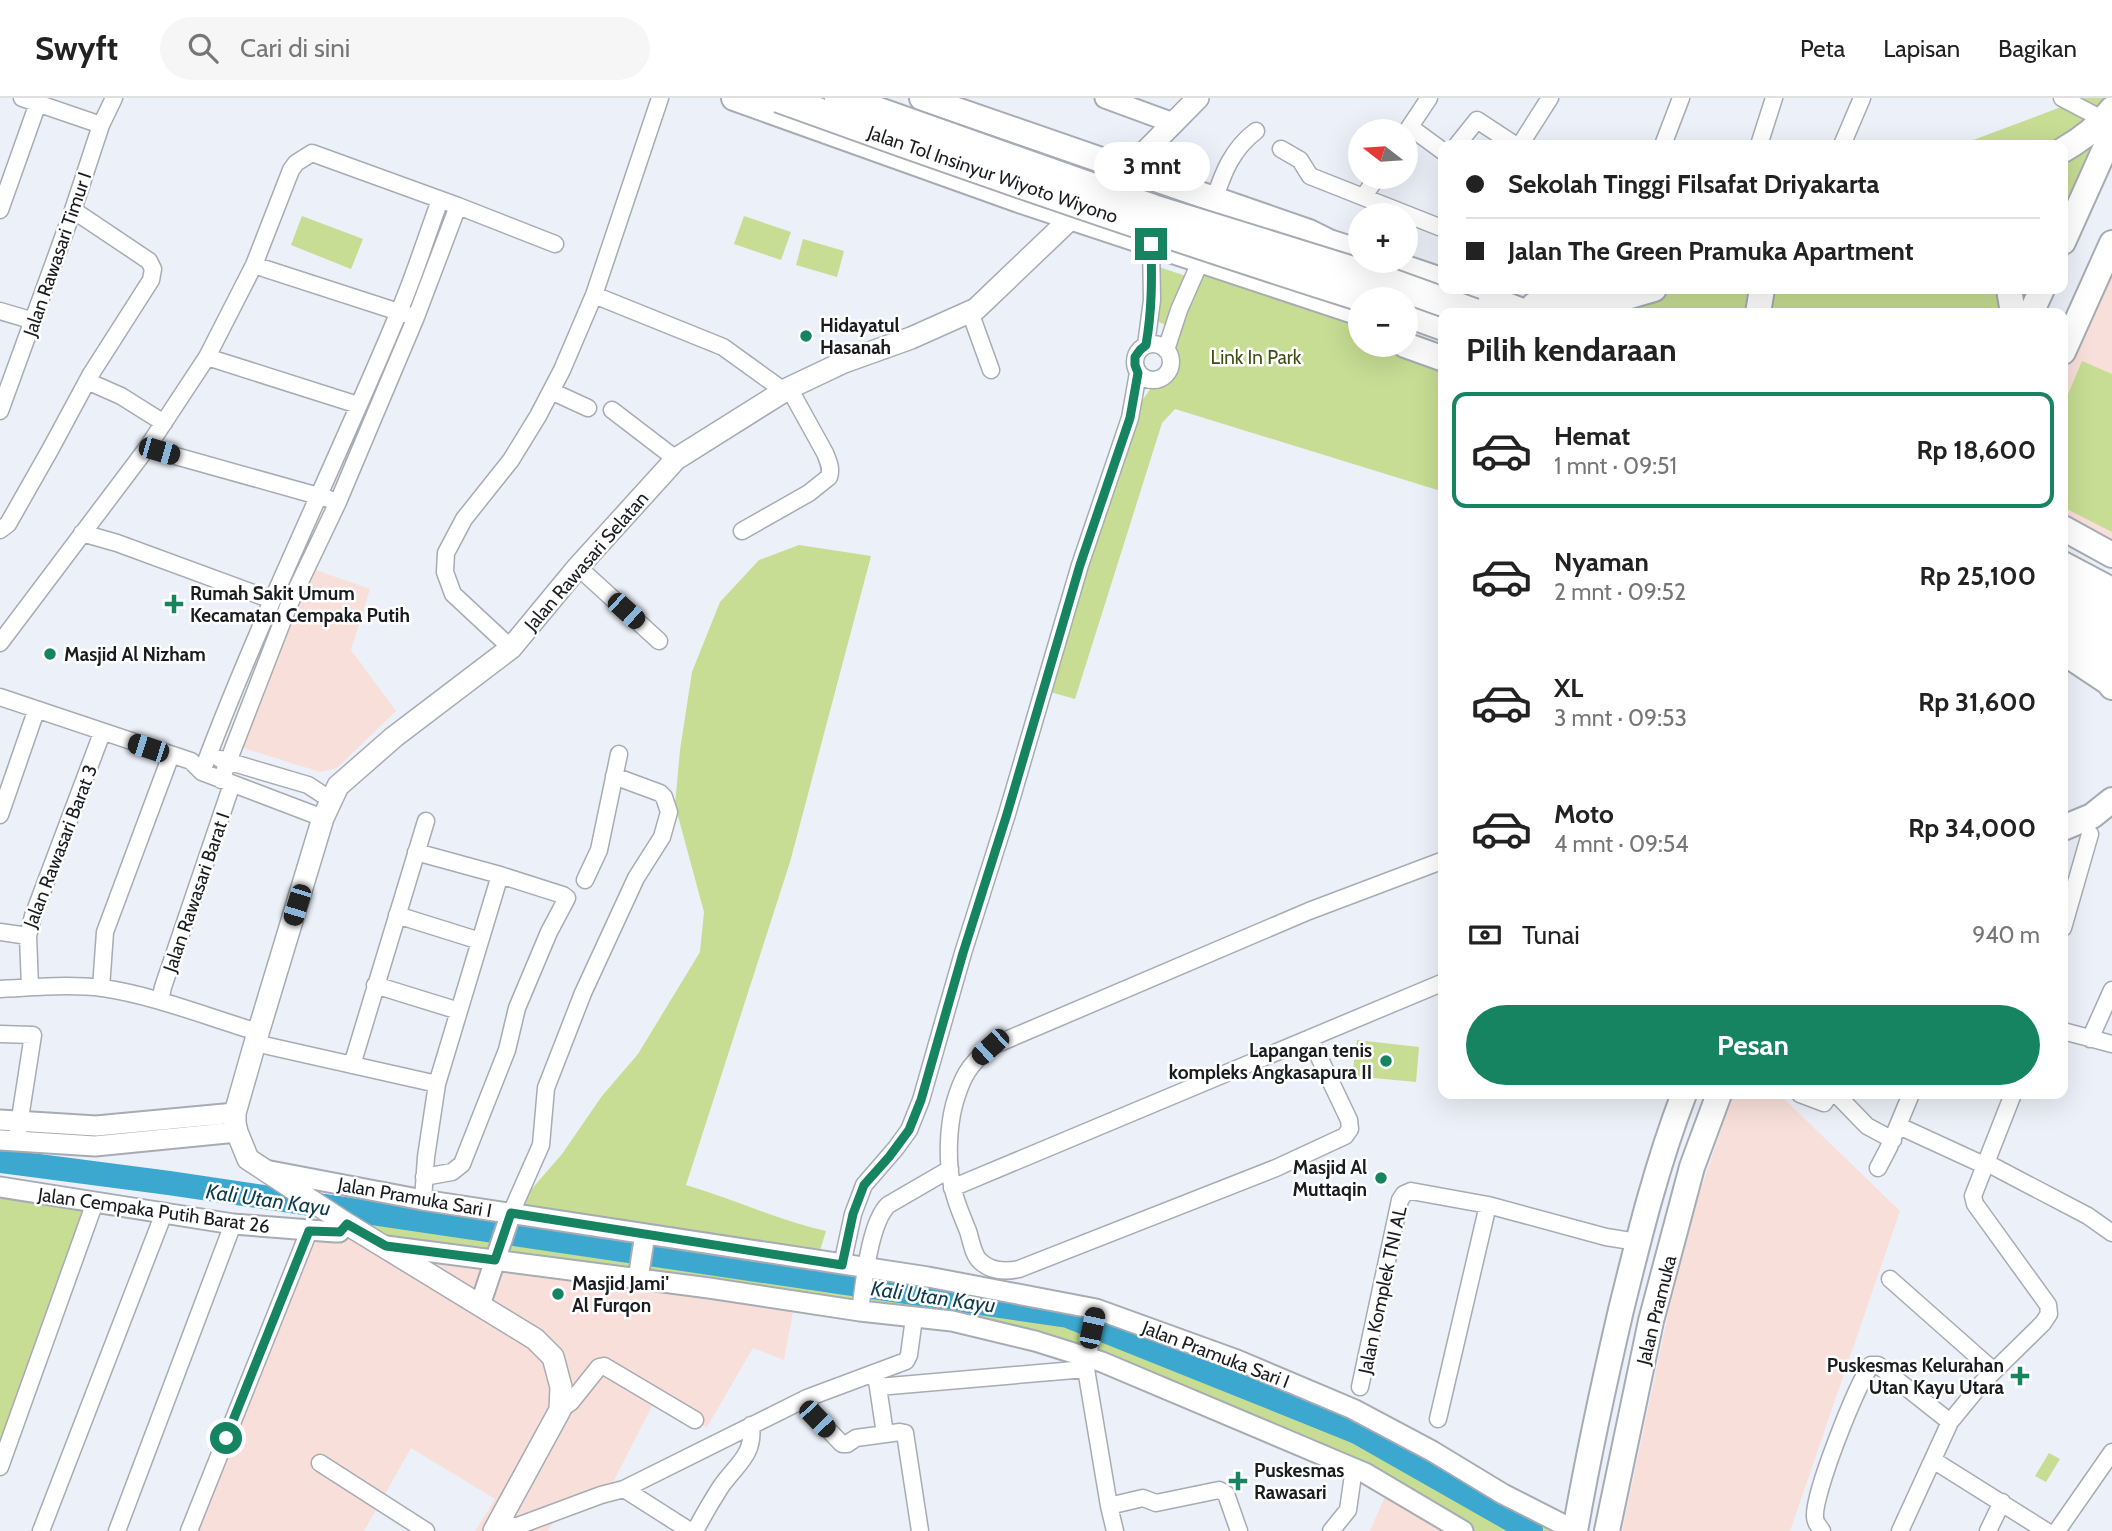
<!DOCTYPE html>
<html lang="id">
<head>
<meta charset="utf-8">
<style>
	body { margin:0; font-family:Cabin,sans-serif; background:#f6f6f6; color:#222; height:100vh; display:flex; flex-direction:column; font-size:26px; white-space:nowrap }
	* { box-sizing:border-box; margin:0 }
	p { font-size:23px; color:#767676 }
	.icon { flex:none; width:38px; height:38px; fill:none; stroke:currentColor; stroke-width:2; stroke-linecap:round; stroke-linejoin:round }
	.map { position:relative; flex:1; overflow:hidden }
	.details { position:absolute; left:1438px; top:210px; width:630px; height:791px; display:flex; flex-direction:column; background:#fff; border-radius:14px; box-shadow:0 7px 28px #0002 }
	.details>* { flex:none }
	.top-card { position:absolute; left:1438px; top:42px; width:630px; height:154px; border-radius:14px; box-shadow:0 7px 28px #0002; display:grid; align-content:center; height:154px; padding:0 28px; background:#fff }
	.needle { width:46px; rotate:287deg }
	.buttons { position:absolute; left:1348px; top:21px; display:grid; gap:14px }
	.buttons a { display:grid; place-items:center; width:70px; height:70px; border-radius:50%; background:#fff; box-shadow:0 7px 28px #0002; font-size:35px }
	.end { position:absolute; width:32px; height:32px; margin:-16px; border:9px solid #168461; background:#fff; box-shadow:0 0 0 4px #fff }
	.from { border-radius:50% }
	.bubble { position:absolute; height:49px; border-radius:24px; background:#fff; box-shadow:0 7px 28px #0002; font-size:23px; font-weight:700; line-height:49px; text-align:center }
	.car { position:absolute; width:21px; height:42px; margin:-21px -10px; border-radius:9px; box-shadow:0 0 5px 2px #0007; background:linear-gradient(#222 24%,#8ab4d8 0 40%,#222 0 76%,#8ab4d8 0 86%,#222 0) }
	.top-card b { display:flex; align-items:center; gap:24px; height:66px; font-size:26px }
	.top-card b+b { border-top:2px solid #e0e0e0 }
	.top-card i { width:18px; height:18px; background:#222 }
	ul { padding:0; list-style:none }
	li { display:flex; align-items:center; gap:21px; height:116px; margin:0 14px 10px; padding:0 14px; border:4px solid transparent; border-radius:14px }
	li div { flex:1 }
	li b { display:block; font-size:26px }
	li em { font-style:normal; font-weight:700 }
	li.on { border-color:#168461 }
	li>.icon { width:63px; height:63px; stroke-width:1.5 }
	h2 { padding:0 28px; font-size:32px; line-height:84px }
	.pay { display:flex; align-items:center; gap:18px; height:77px; padding:0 28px; font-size:26px }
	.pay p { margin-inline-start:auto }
	.primary-button { display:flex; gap:14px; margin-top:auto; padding:14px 28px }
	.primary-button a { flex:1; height:80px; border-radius:42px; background:#168461; color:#fff; font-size:28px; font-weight:700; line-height:80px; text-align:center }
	header { display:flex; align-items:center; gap:42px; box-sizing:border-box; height:98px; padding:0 35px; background:#fff; border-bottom:2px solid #e0e0e0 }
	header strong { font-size:33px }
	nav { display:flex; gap:38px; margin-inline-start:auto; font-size:24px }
	.search { width:490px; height:63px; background:#f6f6f6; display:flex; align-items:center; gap:18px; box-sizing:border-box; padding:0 24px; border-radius:38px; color:#767676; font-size:26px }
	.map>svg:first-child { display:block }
</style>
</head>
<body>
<header>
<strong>Swyft</strong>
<div class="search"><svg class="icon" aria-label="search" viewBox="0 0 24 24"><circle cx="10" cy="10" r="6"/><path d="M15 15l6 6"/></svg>Cari di sini</div>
<nav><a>Peta</a><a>Lapisan</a><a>Bagikan</a></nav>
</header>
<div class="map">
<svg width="2112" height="1433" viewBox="0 0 2112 1433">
	<rect width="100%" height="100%" fill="#ecf0f8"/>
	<path fill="#f9dfd9" d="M2112,141V454L2063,429V250Z
		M313,471L370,491L351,552L396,613L337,670L320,674L234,647Z
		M1733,996H1779L1900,1113L1790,1433H1622L1669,1212L1697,1103Z
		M309,1133L795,1203L784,1262L753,1250L707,1329L654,1304L606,1398L561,1411L548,1433H475L495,1401L411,1350L364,1433H180Z
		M1389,1389L1457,1433H1370Z"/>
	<path fill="#c6dd93" d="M2085,0H2112V22L2063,120V47H1960Z
		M302,118L363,141L351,171L291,147Z
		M744,118L791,134L781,162L734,146Z
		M803,141L844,153L837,179L796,167Z
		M1201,162L1360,225V247H1405L1444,261V394L1175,311L1162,325L1075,601L1043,592L1130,320L1165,270Z
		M1156,168L1189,179L1168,228L1154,222Z
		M1570,191H2028L2016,215H1564L1554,212Z
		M2082,263L2112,276V434L2063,409V308Z
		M799,447L871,458L790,764L686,1087C733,1101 778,1122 826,1133L817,1162L1099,1211L1354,1311L1558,1433H1458L1389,1388L1203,1306L952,1223L369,1138L322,1107L505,1134L511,1115L562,1056L602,998L638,956L700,854L704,814L675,707L680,652L692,574L720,504L759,462Z
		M1357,942L1419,949L1416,984L1352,978Z
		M0,1094L90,1109L0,1362Z
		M2049,1355L2060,1361L2046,1384L2035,1378Z"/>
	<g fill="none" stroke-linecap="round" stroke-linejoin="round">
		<path stroke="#3ca7cf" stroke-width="24" d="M0,1063L169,1085L1068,1218L1357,1334L1531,1433"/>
		<g stroke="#a7abb3" stroke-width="19">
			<path id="minor" d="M22,0L101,27
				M2062,0L2104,22
				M1410,29L1444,54
				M1405,36L1429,0
				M1457,47L1477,22L1515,47
				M1520,47L1550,0
				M1663,47L1681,0
				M1759,47L1774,0
				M1842,47L1862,0
				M1281,51L1300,62L1310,78L1444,131
				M1364,98L1377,79
				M1214,102C1223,75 1232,51 1256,33
				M0,112L38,5
				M254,167L408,217
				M1577,191L1578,193
				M594,197L723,249L784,293
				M0,213L34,223
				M970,214L991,272
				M1135 264a18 18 0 1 1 36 0a18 18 0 1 1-36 0Z
				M1146,247L1152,202L1151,146
				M1166,252L1179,212L1201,162
				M207,259L358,307
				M87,283L121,298L164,325
				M551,293L588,310
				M612,312L676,361
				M0,313L73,112L101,27L114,0
				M147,350L329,401
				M0,432L8,426L50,352L91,276L151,182L153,171L149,163L73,112
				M742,433L809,395L829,379C832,370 828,363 825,355L789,290
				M82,435L117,445L272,502
				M578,469L659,543
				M0,545L147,350L207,259L254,167L291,72L296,65L312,55L458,108L555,146
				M511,550L453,496L445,474L446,455L464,421L511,362L538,318L562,272L594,197L660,0
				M0,599L191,663L202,674L323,720
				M220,661L308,687L331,702
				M202,674C260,519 334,370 398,216C414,179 426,140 440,102
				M221,682L288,509L338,404L416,219L458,108
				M0,717L36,613
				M416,754L500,777L563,797L567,800L549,834L517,910L507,952L462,1066L452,1074L424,1079
				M585,782L599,752L619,656
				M397,817L480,843
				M2063,830L2090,736
				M0,834L28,838
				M375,887L459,913
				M30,889L28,838L33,818L102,635
				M101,890L105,834L171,657
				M0,891C32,889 71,886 103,890C156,898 207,919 258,934
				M160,903L163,889L232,686
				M2063,933L2112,946
				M0,936L33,937L18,1033
				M1310,940L1349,1022L1350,1031L1345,1038L1276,1070L1019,1171C1005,1174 991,1174 980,1163C973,1157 971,1142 968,1133C962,1118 955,1103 952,1087C947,1063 948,1031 954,1007C962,979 968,968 990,949L1309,813L1444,762
				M2090,941L2112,892
				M255,945L437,986
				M352,967L426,723
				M1800,996L1824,1005L1830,996
				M1836,996L1867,1028L1893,1042
				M1899,1028L1986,1068
				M1987,1065L2088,1118L2112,1135
				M1878,1070L1889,1049L1911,996
				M952,1090L1444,884
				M423,1102L426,1059L437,986L500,777
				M511,1115L541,1047L546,990L583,895L636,780L662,739L669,714L664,699L660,695L614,678
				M842,1167L853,1116L864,1087L896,1050L909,1032L921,1002L963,855L1007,716L1080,467L1130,320L1138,275
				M1890,1181L1994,1273
				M1096,1211L1086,1271L1109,1408L1115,1433
				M860,1213C864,1186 869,1126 888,1107L950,1071
				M875,1275L878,1289L1086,1271
				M878,1289L885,1336
				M1360,1289L1400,1102L1404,1096L1411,1093L1488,1107L1606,1139L1637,1144
				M807,1300L812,1315L842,1346H847L856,1340L900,1334L905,1335L920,1433
				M560,1312L571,1304L599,1269L604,1268L695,1322
				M1438,1321L1488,1107
				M1933,1362L2046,1433
				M320,1365L426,1433
				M0,1369L95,1104
				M624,1391L690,1433
				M1109,1408L1143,1400L1156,1405L1219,1392L1226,1396L1239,1433
				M500,1423L515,1429L601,1397L624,1391L807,1300L906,1263L909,1257L914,1220
				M41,1433L164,1115
				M117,1433L233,1126
				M189,1433L309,1133
				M695,1433C703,1418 711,1404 720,1390C735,1367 755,1358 751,1327
				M1331,1433L1348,1412L1354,1370
				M1822,1433C1819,1428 1815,1425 1815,1419C1813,1396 1857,1286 1871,1267H1878L1950,1324
				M1900,1433L1950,1324L1982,1285L2043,1225L2049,1216L2048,1207L1975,1106L1973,1098L2013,996
				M1988,1433L2002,1404
				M2057,1433L2112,1354"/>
		</g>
		<g stroke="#a7abb3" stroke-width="23">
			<path id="tertiary" d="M1105,0L1173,25
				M0,1022L96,1028L235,1015
				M0,1042L95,1048L237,1034
				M265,1072L423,1102L928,1179L1096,1211L1237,1262L1353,1311L1432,1353L1503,1396L1562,1426
				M0,1089L233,1126L335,1134H339L347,1126
				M386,1148L709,1190L860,1213L952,1223L1035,1243L1102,1264L1365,1375L1463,1433
				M638,1181L645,1136
				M480,1207L511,1115"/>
		</g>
		<g stroke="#a7abb3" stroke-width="24">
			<path id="secondary" d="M494,1433L560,1312L561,1289L553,1259L535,1241L347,1126L248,1061L237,1034L235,1025V1015L255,945L323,720L338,688L394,639L511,550L578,469L676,361L789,290L844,264L911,240L976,211L1089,103L1127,72L1198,0"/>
		</g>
		<g stroke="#a7abb3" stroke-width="28">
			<path id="primary" d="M2063,144L2112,35
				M2031,215L2042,191
				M2063,254L2112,145
				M1575,1433C1588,1359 1604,1285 1621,1212C1639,1139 1657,1066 1684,996
				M1607,1433L1651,1223L1692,1069L1719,996"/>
		</g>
		<g stroke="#a7abb3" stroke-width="28">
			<path id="trunk" d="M734,0L1019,102L1360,215
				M922,0L1309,134L1329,144L1360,154
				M2063,52C2082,41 2099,28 2112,11
				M1385,163L1444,183
				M1464,191L1528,215
				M2009,191L2013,215
				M1534,207L1606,205L1654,191
				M1758,215L1762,191
				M1405,247L1444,261
				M2063,430L2112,457
				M2063,466L2112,492
				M2065,540L2112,563
				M2063,554L2108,584L2112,589
				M2063,730L2092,718L2112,702"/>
		</g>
		<g stroke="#a7abb3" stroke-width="32">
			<path id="motorway" d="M1405,214L1444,228
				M2063,482L2112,508
				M2063,511L2112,538"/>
		</g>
		<use href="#minor" stroke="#fff" stroke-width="16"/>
		<use href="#tertiary" stroke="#fff" stroke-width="19"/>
		<use href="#secondary" stroke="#fff" stroke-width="21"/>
		<use href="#primary" stroke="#fff" stroke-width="24"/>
		<use href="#trunk" stroke="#fff" stroke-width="24"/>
		<use href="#motorway" stroke="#fff" stroke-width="28"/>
		<g stroke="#a7abb3" stroke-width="32" stroke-linecap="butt">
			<path id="motorway-bridge" d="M779,0C974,71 1170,138 1368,201
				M839,0L1153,111L1388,184L1474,215"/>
		</g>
		<use href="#motorway-bridge" stroke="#fff" stroke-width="28"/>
	</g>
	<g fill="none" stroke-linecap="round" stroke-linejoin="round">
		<path stroke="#168461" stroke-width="9" d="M226,1340L309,1133L340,1134L347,1126L386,1148L495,1162L511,1115L842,1167L853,1116L864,1087L889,1059L909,1032L921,1002L963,855L1007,716L1080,467L1130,320L1138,275L1135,267V259L1140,252L1146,247C1152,212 1152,182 1151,146"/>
	</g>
	<g fill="#168461" stroke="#fff" stroke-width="2.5">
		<circle cx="806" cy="238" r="7"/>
		<path d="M170.5 495.5h7v7h7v7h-7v7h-7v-7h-7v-7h7z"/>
		<circle cx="50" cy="556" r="7"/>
		<circle cx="1386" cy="963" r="7"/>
		<circle cx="1381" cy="1080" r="7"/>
		<circle cx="558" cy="1196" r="7"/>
		<path d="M2016.5 1267.5h7v7h7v7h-7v7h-7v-7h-7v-7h7z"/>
		<path d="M1234.5 1372.5h7v7h7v7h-7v7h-7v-7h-7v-7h7z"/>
	</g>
	<g text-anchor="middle" stroke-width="5" stroke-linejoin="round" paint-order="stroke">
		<g font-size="19" fill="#1a1c1f" stroke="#fff">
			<text transform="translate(993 76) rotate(19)" y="7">Jalan Tol Insinyur Wiyoto Wiyono</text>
			<text transform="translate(57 156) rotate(-71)" y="7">Jalan Rawasari Timur I</text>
			<text transform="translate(586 463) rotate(-49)" y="7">Jalan Rawasari Selatan</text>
			<text transform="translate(60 748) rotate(-69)" y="7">Jalan Rawasari Barat 3</text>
			<text transform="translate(196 794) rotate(-71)" y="7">Jalan Rawasari Barat I</text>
			<text transform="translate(415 1099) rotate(10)" y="7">Jalan Pramuka Sari I</text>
			<text transform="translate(154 1112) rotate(8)" y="7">Jalan Cempaka Putih Barat 26</text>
			<text transform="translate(1382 1192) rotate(-78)" y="7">Jalan Komplek TNI AL</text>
			<text transform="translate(1656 1212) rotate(-76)" y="7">Jalan Pramuka</text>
			<text transform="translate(1216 1256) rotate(21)" y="7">Jalan Pramuka Sari I</text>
		</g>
		<g font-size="19" font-weight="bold" fill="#1a1c1f" stroke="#fff" text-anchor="start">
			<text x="820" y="234">Hidayatul<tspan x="820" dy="22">Hasanah</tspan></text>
			<text x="190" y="502">Rumah Sakit Umum<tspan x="190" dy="22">Kecamatan Cempaka Putih</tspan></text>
			<text x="64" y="563">Masjid Al Nizham</text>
			<text x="1372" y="959" text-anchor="end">Lapangan tenis<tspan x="1372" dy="22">kompleks Angkasapura II</tspan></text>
			<text x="1367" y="1076" text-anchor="end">Masjid Al<tspan x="1367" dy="22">Muttaqin</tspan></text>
			<text x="572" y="1192">Masjid Jami'<tspan x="572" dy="22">Al Furqon</tspan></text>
			<text x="2004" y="1274" text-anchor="end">Puskesmas Kelurahan<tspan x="2004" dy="22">Utan Kayu Utara</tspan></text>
			<text x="1254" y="1379">Puskesmas<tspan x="1254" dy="22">Rawasari</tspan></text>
		</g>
		<g font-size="19" fill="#3f4e11" stroke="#fff">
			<text x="1256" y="266">Link In Park</text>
		</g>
		<g font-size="21" font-style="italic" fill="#0c3b4c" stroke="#fff">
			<text transform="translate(268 1102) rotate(8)" y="7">Kali Utan Kayu</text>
			<text transform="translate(933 1199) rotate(8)" y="7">Kali Utan Kayu</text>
		</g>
	</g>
</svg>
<div class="buttons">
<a><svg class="needle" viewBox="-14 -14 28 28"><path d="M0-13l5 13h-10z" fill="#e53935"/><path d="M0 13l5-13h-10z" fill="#767676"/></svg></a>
<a>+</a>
<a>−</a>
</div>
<i class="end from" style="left:226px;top:1340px"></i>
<i class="end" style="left:1151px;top:146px"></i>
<div class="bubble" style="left:1094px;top:44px;width:116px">3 mnt</div>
<i class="car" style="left:159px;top:353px;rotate:106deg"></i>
<i class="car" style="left:626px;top:513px;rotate:132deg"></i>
<i class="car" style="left:148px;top:650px;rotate:288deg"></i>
<i class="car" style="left:297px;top:807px;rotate:197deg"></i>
<i class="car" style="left:990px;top:949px;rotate:228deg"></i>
<i class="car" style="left:1092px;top:1230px;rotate:12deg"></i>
<i class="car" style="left:817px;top:1321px;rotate:136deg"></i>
<div class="top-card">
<b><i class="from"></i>Sekolah Tinggi Filsafat Driyakarta</b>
<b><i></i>Jalan The Green Pramuka Apartment</b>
</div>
<section class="details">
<h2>Pilih kendaraan</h2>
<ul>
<li class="on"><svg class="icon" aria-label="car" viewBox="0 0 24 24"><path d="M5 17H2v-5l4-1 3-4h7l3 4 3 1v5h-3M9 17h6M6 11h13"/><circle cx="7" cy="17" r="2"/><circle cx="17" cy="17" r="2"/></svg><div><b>Hemat</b><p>1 mnt · 09:51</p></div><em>Rp 18,600</em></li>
<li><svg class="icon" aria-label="car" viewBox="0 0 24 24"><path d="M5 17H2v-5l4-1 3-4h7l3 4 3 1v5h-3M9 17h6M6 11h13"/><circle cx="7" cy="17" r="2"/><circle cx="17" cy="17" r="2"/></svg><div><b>Nyaman</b><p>2 mnt · 09:52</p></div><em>Rp 25,100</em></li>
<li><svg class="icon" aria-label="car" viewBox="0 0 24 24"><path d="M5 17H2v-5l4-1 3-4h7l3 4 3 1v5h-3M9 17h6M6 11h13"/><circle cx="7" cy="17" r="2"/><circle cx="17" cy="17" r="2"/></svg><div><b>XL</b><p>3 mnt · 09:53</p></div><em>Rp 31,600</em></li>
<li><svg class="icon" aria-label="car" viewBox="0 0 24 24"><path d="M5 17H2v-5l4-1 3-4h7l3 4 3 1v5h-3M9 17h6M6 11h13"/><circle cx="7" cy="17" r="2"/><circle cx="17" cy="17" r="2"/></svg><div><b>Moto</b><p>4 mnt · 09:54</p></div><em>Rp 34,000</em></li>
</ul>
<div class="pay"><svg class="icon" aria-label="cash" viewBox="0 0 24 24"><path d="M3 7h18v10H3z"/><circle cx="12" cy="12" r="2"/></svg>Tunai<p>940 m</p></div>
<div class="primary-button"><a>Pesan</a></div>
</section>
</div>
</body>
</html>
